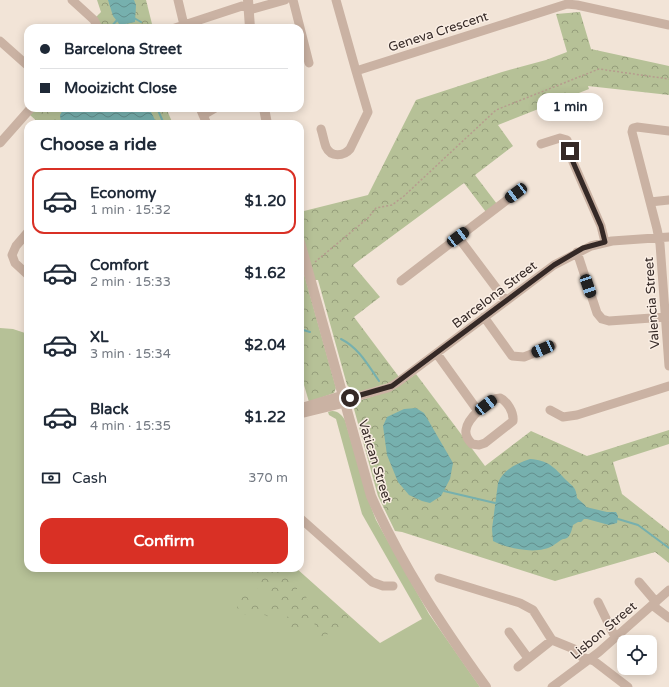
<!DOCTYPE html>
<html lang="en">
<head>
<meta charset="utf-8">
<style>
	body { margin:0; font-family:"Varela Round",sans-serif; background:#f2f2f3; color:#1f2937; height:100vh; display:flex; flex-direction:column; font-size:15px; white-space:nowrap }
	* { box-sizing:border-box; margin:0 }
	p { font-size:13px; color:#747a83 }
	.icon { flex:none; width:22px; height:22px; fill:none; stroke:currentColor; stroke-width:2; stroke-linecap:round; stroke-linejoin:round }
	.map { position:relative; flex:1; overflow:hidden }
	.panel { position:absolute; left:24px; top:120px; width:280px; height:452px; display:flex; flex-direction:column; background:#fff; border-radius:12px; box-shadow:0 2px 10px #0003 }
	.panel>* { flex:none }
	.banner { position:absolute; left:24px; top:24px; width:280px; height:88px; border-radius:12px; box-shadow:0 2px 10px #0003; display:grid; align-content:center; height:88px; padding:0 16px; background:#fff }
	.fabs { position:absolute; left:617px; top:635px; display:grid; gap:8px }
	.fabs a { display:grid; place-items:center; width:40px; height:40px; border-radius:8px; background:#fff; box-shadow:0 2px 10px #0003; font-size:20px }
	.end { position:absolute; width:18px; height:18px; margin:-9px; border:5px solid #352926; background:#fff; box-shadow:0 0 0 2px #fff }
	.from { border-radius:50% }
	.bubble { position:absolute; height:28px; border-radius:12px; background:#fff; box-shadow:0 2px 10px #0003; font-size:13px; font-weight:700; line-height:28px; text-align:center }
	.car { position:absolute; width:12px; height:24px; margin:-12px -6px; border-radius:5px; box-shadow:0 0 3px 1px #0007; background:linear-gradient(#222 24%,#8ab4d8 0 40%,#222 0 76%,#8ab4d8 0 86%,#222 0) }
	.banner b { display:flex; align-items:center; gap:14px; height:38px; font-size:15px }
	.banner b+b { border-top:1px solid #e0e1e3 }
	.banner i { width:10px; height:10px; background:#1f2937 }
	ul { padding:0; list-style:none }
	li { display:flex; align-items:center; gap:12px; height:66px; margin:0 8px 6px; padding:0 8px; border:2px solid transparent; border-radius:12px }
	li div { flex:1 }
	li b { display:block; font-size:15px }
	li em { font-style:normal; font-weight:700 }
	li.current { border-color:#d93025 }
	li>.icon { width:36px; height:36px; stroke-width:1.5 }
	h2 { padding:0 16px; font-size:18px; line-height:48px }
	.pay { display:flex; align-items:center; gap:10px; height:44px; padding:0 16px; font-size:15px }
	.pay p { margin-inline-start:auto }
	.cta { display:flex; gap:8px; margin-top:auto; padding:8px 16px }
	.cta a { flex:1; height:46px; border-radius:12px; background:#d93025; color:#fff; font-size:16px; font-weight:700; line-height:46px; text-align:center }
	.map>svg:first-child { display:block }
</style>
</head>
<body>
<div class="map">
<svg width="669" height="687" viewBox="0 0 669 687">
	<defs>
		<pattern id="forest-crowns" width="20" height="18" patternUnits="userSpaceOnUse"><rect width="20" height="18" fill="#b6c197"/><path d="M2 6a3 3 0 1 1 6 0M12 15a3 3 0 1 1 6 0" fill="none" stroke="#959d7b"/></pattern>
		<pattern id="water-waves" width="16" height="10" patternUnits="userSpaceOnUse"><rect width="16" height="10" fill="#76b0ae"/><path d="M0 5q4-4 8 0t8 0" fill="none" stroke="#628f8d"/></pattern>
	</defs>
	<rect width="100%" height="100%" fill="#f2e4d7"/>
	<path fill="#b6c197" d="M0,328L13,329L28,334V568H296L380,643L422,619L362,514L336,419L329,415L328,412C336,409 341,414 345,420L368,499L376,520L429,614L480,687H0Z"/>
	<path fill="url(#forest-crowns)" d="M97,0H146L153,28H102L96,17L101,12Z
		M580,12L591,49L669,66V95L588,86L589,89L498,125L513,146L475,175L497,204L486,212L464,183L353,265L380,297L354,317L399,377L389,383L359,392L358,390L351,389L347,385L318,280H315L300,226V212L368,195L416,100L502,72L546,60L567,52L556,14Z
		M37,108H166L173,124H40L30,115Z
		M300,270H303L336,388L334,393L309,402L304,385H302L300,381Z
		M416,374L485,466L531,431L587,456L669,430V444L613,462L622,494L669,531V563L655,552L555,581L402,532L395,531L378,496L354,409L356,405L361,402V400L393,390Z
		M253,568H293L292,570L287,571L285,574V577L297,581V594L305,592L307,595L306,599L314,604L331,610L332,614L337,613L340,610L343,611L349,618L337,630L330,635L326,634L321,638H318L313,618L303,621L302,627L296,634L287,630L283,622L289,615L290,610H284L277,617C268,618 266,614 257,614C251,614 247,615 240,614L237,607L240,597L247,594L253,599L267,603L272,598V593C268,590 262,590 257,588C254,582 251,575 253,568Z"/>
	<path fill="url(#water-waves)" d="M108,0H134L136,5L135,22L120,25L113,16Z
		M64,108H149L157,124H61L60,115Z
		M416,408L424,413L453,463L450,479L441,496L430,503L422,501L409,495L398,482L387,455L383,426L387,417L404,409Z
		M530,459C548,460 554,467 566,480C573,487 576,487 577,498L585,505L586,507L607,512H616L618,516L617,523L609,525L587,519H584L581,522H578L573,525C572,529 571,533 569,536C566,540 564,538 561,540C555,544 551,548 544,549C530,553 506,548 493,541L492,529L498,483C503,470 517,463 530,459Z"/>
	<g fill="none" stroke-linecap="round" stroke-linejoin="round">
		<path stroke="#76b0ae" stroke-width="2" d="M134,18L141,22
			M111,27L118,19
			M157,108L164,124
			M300,329L310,332
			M341,339C359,348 368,365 379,381
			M444,491L495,503
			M618,519L638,525L669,548"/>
		<path stroke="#b69c8e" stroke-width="1.5" stroke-dasharray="2 2" stroke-linecap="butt" d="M315,262L368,218L376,208L392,205L404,196L496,110L599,69L669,79"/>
		<path stroke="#cab2a3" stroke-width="9" d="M72,0L94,20L98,28
			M178,0L184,25
			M293,0L309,63
			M336,0L356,71L567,4L577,5L669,25
			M175,28L242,6L253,9L285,0
			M0,41L28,66
			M200,108L207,124
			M203,115L215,108
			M321,129C323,135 324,142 326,147C331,158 344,156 350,149L368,112L356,71
			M669,131L637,127L633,128L632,132L657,229L660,244L669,366
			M0,143L31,108
			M541,144L560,138L567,140L573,162L601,226L605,242
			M650,202L669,200
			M28,232L16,246L12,255L15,263L28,275
			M458,237L506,301
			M577,252L597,313L602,319L609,321L666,317
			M401,281L516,193
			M484,317L512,356L524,357L552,346
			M437,354L478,411
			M500,398C507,401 514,412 513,421L485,443L479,445L472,444C468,440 465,436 466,430C467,419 489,398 500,398Z
			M344,400L388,388L398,382L554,265L591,246L612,241L669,237
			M300,408L343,395
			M550,410L563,417L577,415L669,386
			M300,414L345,403
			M300,518L372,582L383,586H393
			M439,578L520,603L533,610L552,640L574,649L582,657L594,661L628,687
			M639,582L656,602
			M598,602L615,637
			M652,605L669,618
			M509,632L528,658
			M518,667L552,640
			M552,687L599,652L669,590"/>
		<path stroke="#cab2a3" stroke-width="10" d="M248,0L250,28
			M264,108L267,124
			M300,242L371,496C401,564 442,626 486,687"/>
	</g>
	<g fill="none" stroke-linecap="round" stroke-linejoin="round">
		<path stroke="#352926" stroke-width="5" d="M350,398L392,386L554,265L583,248L605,242L601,226L573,162L570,151"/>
	</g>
	<g text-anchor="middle" stroke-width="3" stroke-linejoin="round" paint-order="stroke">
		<g font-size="13" fill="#352926" stroke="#faeee4">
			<text transform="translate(438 31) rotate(-18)" y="5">Geneva Crescent</text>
			<text transform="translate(494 294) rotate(-37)" y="5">Barcelona Street</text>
			<text transform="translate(651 303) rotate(-94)" y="5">Valencia Street</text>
			<text transform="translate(376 461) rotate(73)" y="5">Vatican Street</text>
			<text transform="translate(603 630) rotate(-40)" y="5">Lisbon Street</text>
		</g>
	</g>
</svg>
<div class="fabs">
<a><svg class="icon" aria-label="locate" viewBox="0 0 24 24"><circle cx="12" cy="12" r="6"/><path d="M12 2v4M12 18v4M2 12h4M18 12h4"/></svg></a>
</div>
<i class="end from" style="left:350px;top:398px"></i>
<i class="end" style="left:570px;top:151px"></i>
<div class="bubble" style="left:537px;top:93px;width:66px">1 min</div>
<i class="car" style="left:516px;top:193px;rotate:233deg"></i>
<i class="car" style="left:458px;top:237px;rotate:53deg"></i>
<i class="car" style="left:588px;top:286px;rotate:161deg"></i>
<i class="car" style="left:543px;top:349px;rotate:246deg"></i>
<i class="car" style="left:486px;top:405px;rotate:52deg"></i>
<div class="banner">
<b><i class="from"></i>Barcelona Street</b>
<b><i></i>Mooizicht Close</b>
</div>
<section class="panel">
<h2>Choose a ride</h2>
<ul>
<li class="current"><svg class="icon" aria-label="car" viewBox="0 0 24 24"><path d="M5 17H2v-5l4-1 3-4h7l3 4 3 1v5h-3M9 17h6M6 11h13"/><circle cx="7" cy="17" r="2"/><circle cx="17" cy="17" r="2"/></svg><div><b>Economy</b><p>1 min · 15:32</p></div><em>$1.20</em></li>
<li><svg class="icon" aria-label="car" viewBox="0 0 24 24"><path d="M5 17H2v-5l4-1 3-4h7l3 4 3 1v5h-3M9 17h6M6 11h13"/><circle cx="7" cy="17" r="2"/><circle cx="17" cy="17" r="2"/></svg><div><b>Comfort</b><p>2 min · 15:33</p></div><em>$1.62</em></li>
<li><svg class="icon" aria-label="car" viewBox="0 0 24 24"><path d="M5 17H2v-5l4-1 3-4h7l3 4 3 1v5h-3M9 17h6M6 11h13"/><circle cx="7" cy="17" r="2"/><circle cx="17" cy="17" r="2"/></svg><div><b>XL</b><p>3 min · 15:34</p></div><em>$2.04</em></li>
<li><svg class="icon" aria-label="car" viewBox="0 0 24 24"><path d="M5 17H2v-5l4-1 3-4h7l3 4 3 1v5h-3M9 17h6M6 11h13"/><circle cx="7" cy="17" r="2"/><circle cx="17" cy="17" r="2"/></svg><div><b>Black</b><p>4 min · 15:35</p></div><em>$1.22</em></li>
</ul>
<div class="pay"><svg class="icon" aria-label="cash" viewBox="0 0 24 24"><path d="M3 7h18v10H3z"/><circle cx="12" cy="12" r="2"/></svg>Cash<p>370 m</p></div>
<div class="cta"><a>Confirm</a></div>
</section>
</div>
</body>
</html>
